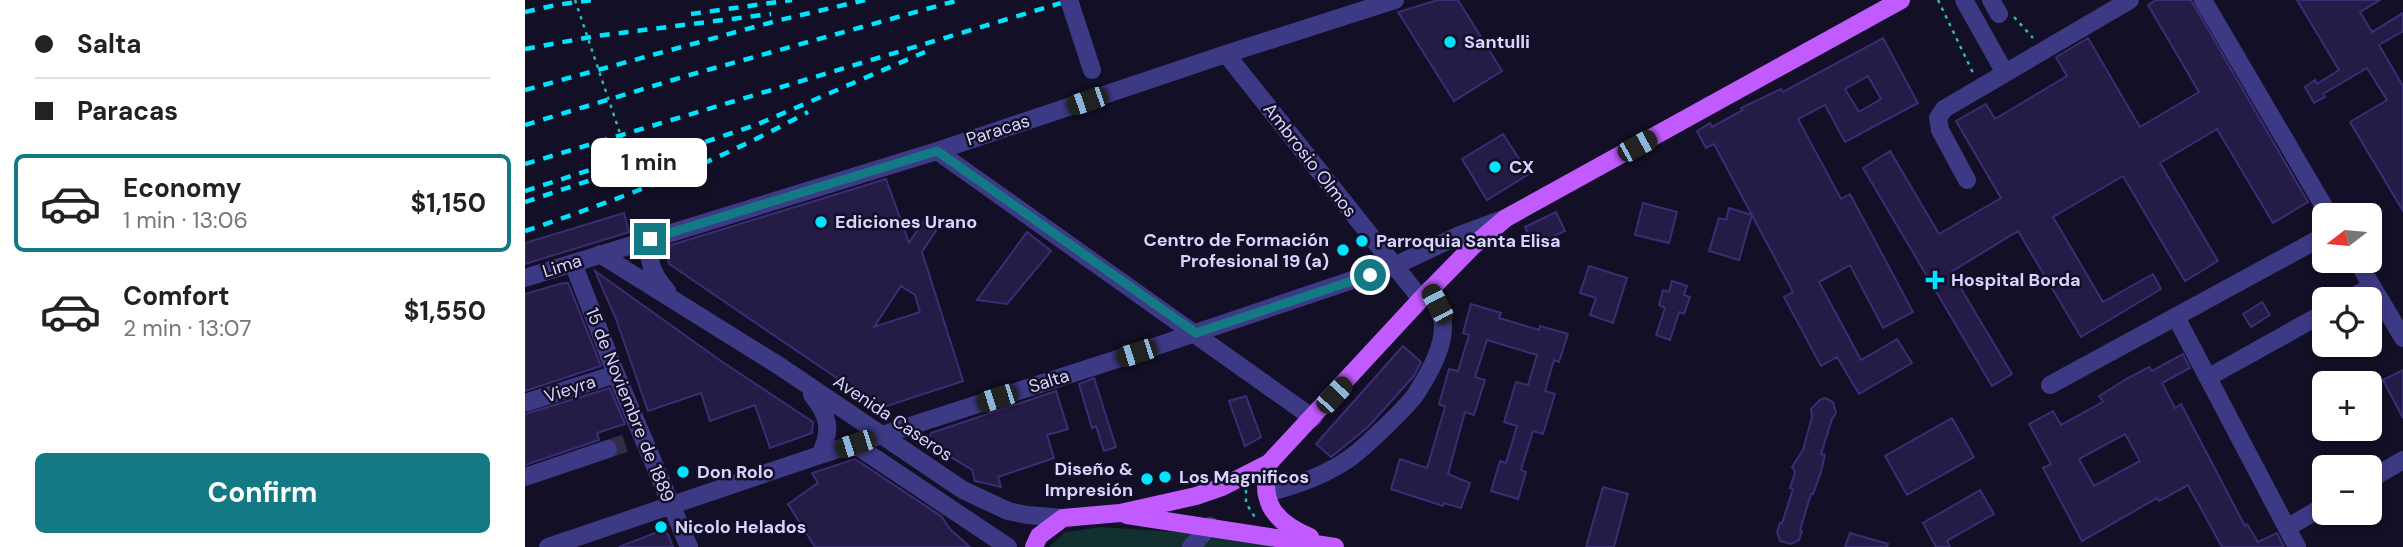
<!DOCTYPE html>
<html lang="en">
<head>
<meta charset="utf-8">
<style>
	body { margin:0; font-family:"DM Sans",sans-serif; background:#f2f2f2; color:#222; height:100vh; display:flex; flex-direction:column; font-size:26px; white-space:nowrap }
	* { box-sizing:border-box; margin:0 }
	p { font-size:23px; color:#767676 }
	.icon { flex:none; width:38px; height:38px; fill:none; stroke:currentColor; stroke-width:2; stroke-linecap:round; stroke-linejoin:round }
	.map { position:relative; flex:1; overflow:hidden }
	.details { display:flex; flex-direction:column; background:#fff; width:525px }
	.details>* { flex:none }
	.hud { display:grid; align-content:center; height:154px; padding:0 35px; background:#fff }
	.needle { width:46px; rotate:254deg }
	.buttons { position:absolute; left:1787px; top:203px; display:grid; gap:14px }
	.buttons a { display:grid; place-items:center; width:70px; height:70px; border-radius:10px; background:#fff; box-shadow:0 4px 10px #0003; font-size:35px }
	.end { position:absolute; width:32px; height:32px; margin:-16px; border:9px solid #137a85; background:#fff; box-shadow:0 0 0 4px #fff }
	.from { border-radius:50% }
	.bubble { position:absolute; height:49px; border-radius:10px; background:#fff; box-shadow:0 4px 10px #0003; font-size:23px; font-weight:700; line-height:49px; text-align:center }
	.car { position:absolute; width:21px; height:42px; margin:-21px -10px; border-radius:9px; box-shadow:0 0 5px 2px #0007; background:linear-gradient(#222 24%,#8ab4d8 0 40%,#222 0 76%,#8ab4d8 0 86%,#222 0) }
	.hud b { display:flex; align-items:center; gap:24px; height:66px; font-size:26px }
	.hud b+b { border-top:2px solid #e0e0e0 }
	.hud i { width:18px; height:18px; background:#222 }
	ul { padding:0; list-style:none }
	li { display:flex; align-items:center; gap:21px; height:98px; margin:0 14px 10px; padding:0 21px; border:4px solid transparent; border-radius:10px }
	li div { flex:1 }
	li b { display:block; font-size:26px }
	li em { font-style:normal; font-weight:700 }
	li.current { border-color:#137a85 }
	li>.icon { width:63px; height:63px; stroke-width:1.5 }
	.button { display:flex; gap:14px; margin-top:auto; padding:14px 35px }
	.button a { flex:1; height:80px; border-radius:10px; background:#137a85; color:#fff; font-size:28px; font-weight:700; line-height:80px; text-align:center }
	main { display:flex; flex:1; min-height:0 }
	.map>svg:first-child { display:block }
</style>
</head>
<body>
<main>
<section class="details">
<div class="hud">
<b><i class="from"></i>Salta</b>
<b><i></i>Paracas</b>
</div>
<ul>
<li class="current"><svg class="icon" aria-label="car" viewBox="0 0 24 24"><path d="M5 17H2v-5l4-1 3-4h7l3 4 3 1v5h-3M9 17h6M6 11h13"/><circle cx="7" cy="17" r="2"/><circle cx="17" cy="17" r="2"/></svg><div><b>Economy</b><p>1 min · 13:06</p></div><em>$1,150</em></li>
<li><svg class="icon" aria-label="car" viewBox="0 0 24 24"><path d="M5 17H2v-5l4-1 3-4h7l3 4 3 1v5h-3M9 17h6M6 11h13"/><circle cx="7" cy="17" r="2"/><circle cx="17" cy="17" r="2"/></svg><div><b>Comfort</b><p>2 min · 13:07</p></div><em>$1,550</em></li>
</ul>
<div class="button"><a>Confirm</a></div>
</section>
<div class="map">
<svg width="1878" height="547" viewBox="0 0 1878 547">
	<rect width="100%" height="100%" fill="#130f26"/>
	<path fill="#12302f" d="M576,527L710,536L749,547H524L540,532Z"/>
	<path fill="#241b47" stroke="#3b2d73" stroke-width="2" fill-rule="evenodd" d="M913,0H933L977,71L929,101L873,12Z
		M1631,0H1666L1783,202L1748,223L1692,129L1635,163L1693,261L1660,281L1598,176L1528,217L1578,302L1628,274L1636,289L1556,337L1493,231L1426,272L1487,374L1467,386L1338,168L1365,151L1414,234L1476,198L1431,121L1461,104L1470,119L1542,76L1531,57L1563,38L1615,127L1674,92L1623,5Z
		M1772,0H1855L1835,12L1847,32L1878,13V31L1854,45L1878,86V211L1825,122L1862,100L1842,68L1798,94L1800,97L1789,103L1780,87L1790,80L1792,84L1814,70Z
		M1358,38L1393,103L1320,142L1300,105L1273,119L1316,199L1325,194L1388,312L1358,328L1325,265L1294,282L1336,360L1372,339L1387,363L1334,394L1312,357L1296,366L1259,297L1268,292L1189,144L1181,148L1172,131L1185,123L1187,127L1218,110L1216,108L1256,89L1258,92ZM1343,76L1356,99L1334,112L1320,89Z
		M978,134L1004,174L962,200L937,159Z
		M361,179L384,243L401,217L414,226L397,252L438,381L356,408L144,264L140,247ZM376,286L390,295L395,312L349,327Z
		M1118,203L1152,212L1144,243L1110,235Z
		M1204,208L1227,215L1214,260L1184,251L1194,218L1201,220Z
		M1031,212L1040,231L1008,246L1000,227Z
		M99,213L104,232L0,264V243Z
		M502,232L526,251L482,304L452,300Z
		M1064,266L1102,278L1088,323L1065,315L1071,298L1055,293Z
		M70,271L196,361L288,422L287,433L245,448L230,405L185,421L176,393L123,411L91,319Z
		M1147,281L1162,286L1159,295L1165,297L1159,314L1154,312L1145,340L1131,335L1140,308L1134,305L1138,290L1144,292Z
		M38,283H43L76,366L0,391V294Z
		M1737,302L1745,315L1726,327L1718,314Z
		M946,304L976,313L974,318L1014,330L1015,326L1043,334L1034,362L1029,360L1020,391L1030,394L1018,434L1008,431L996,470L1001,472L993,499L966,491L975,461L981,463L992,426L979,422L991,382L1003,385L1012,355L962,340L950,377L960,380L949,415L940,412L923,474L945,483L936,508L919,503L918,506L866,489L875,459L902,468L920,407L914,404L924,369L933,371L944,335L938,333Z
		M878,346L896,362L889,376L843,427L806,457L791,444Z
		M1658,354L1665,368L1637,383L1650,408L1656,404L1720,526L1722,524L1733,542L1752,533L1759,547H1697L1663,485L1634,501L1632,498L1557,541L1518,468L1526,464L1504,424L1528,411L1536,425L1578,402L1574,396L1603,378L1624,367L1627,371ZM1600,434L1615,461L1569,486L1554,459Z
		M1878,370V418L1858,380Z
		M569,378L591,447L579,451L571,426L567,428L554,384Z
		M85,388L100,424L72,433L74,440L0,465V414Z
		M531,391L543,429L522,435L529,458L473,477L476,487L450,481L447,470L403,443L406,433Z
		M721,396L736,437L720,446L704,401Z
		M1300,398L1308,402L1311,413L1307,419L1296,454L1300,455L1296,472L1288,494H1286L1275,530L1277,531L1274,540L1266,544L1255,541L1252,532L1255,523H1257L1268,489L1265,488L1270,472L1267,467L1278,450L1287,417L1286,409L1296,399Z
		M1427,418L1449,457L1382,495L1360,456Z
		M330,459L416,516L425,529L445,547H290L263,504L293,483L287,473Z
		M1078,487L1103,494L1089,547H1061Z
		M1455,490L1469,514L1422,541L1425,547H1411L1398,523Z
		M135,531L143,534L148,547H94Z
		M1325,533L1363,544L1362,547H1320Z"/>
	<g fill="none" stroke-linecap="round" stroke-linejoin="round">
		<path stroke="#312d47" stroke-width="18" stroke-dasharray="18 9" stroke-linecap="butt" d="M83,449L107,441"/>
		<path stroke="#2fb8b0" stroke-width="2.5" stroke-dasharray="3.5 5" stroke-linecap="butt" d="M1413,0L1449,75
			M1489,17L1508,38
			M721,490V503L731,519"/>
		<path stroke="#3d3a85" stroke-width="18" d="M1439,0L1480,73
			M1466,0L1474,14
			M1678,0L1804,215
			M701,54L896,299
			M412,151L788,418
			M1442,180L1415,130L1413,118L1419,109L1605,0
			M125,239C122,261 127,274 142,291
			M75,254L253,365L438,490L483,511L502,515L538,518
			M1832,261L1878,338
			M48,263L91,374L164,547
			M0,278L412,151L701,54L870,0
			M1824,299L1847,286
			M1651,317L1772,547
			M1684,377L1799,313
			M1525,385L1799,236
			M287,395C304,415 307,431 295,455
			M0,403L91,374
			M329,444L483,547
			M0,477L83,449
			M1844,480L1878,460
			M741,493C770,486 801,475 825,458C839,448 882,407 891,394C903,375 919,348 918,325C917,312 910,301 904,290
			M1762,528L1799,506
			M23,547L295,455L611,353L869,266L935,235L978,219
			M666,547L685,526"/>
		<path stroke="#c25bff" stroke-width="18" d="M744,463C734,502 749,522 785,537
			M602,515L810,547
			M509,547L514,536L538,518L595,513L671,496L697,487L744,463L896,299L949,245L981,218L1376,0"/>
		<path stroke="#00e5ff" stroke-width="4.5" stroke-dasharray="10 9" stroke-linecap="butt" d="M0,12L31,5L67,0
			M166,14L267,0
			M0,49L71,36L246,14
			M0,90L255,20L340,0
			M0,125L161,76L434,0
			M0,164L546,0
			M0,191L74,167
			M0,202L231,125L400,52
			M0,231C101,197 189,163 283,112"/>
		<path stroke="#2fb8b0" stroke-width="2.5" stroke-dasharray="3.5 5" stroke-linecap="butt" d="M50,0L100,148"/>
		<path stroke="#3d3a85" stroke-width="18" d="M544,0L567,70"/>
	</g>
	<g fill="none" stroke-linecap="round" stroke-linejoin="round">
		<path stroke="#137a85" stroke-width="9" d="M125,239L412,151L671,333L845,275"/>
	</g>
	<g fill="#00e5ff" stroke="#130f26" stroke-width="2.5">
		<circle cx="925" cy="42" r="7"/>
		<circle cx="970" cy="167" r="7"/>
		<circle cx="296" cy="222" r="7"/>
		<circle cx="837" cy="241" r="7"/>
		<circle cx="818" cy="250" r="7"/>
		<path d="M1406.5 269.5h7v7h7v7h-7v7h-7v-7h-7v-7h7z"/>
		<circle cx="158" cy="472" r="7"/>
		<circle cx="640" cy="477" r="7"/>
		<circle cx="622" cy="479" r="7"/>
		<circle cx="136" cy="527" r="7"/>
	</g>
	<g text-anchor="middle" stroke-width="5" stroke-linejoin="round" paint-order="stroke">
		<g font-size="18" font-weight="bold" fill="#d9d4ff" stroke="#130f26" text-anchor="start">
			<text x="939" y="48">Santulli</text>
			<text x="984" y="173">CX</text>
			<text x="310" y="228">Ediciones Urano</text>
			<text x="804" y="246" text-anchor="end">Centro de Formación<tspan x="804" dy="21">Profesional 19 (a)</tspan></text>
			<text x="851" y="247">Parroquia Santa Elisa</text>
			<text x="1426" y="286">Hospital Borda</text>
			<text x="608" y="475" text-anchor="end">Diseño &amp;<tspan x="608" dy="21">Impresión</tspan></text>
			<text x="172" y="478">Don Rolo</text>
			<text x="654" y="483">Los Magnificos</text>
			<text x="150" y="533">Nicolo Helados</text>
		</g>
		<g font-size="18" fill="#d9d4ff" stroke="#130f26">
			<text transform="translate(473 130) rotate(-18)" y="6">Paracas</text>
			<text transform="translate(785 160) rotate(52)" y="6">Ambrosio Olmos</text>
			<text transform="translate(37 266) rotate(-18)" y="6">Lima</text>
			<text transform="translate(524 381) rotate(-18)" y="6">Salta</text>
			<text transform="translate(45 389) rotate(-18)" y="6">Vieyra</text>
			<text transform="translate(105 405) rotate(68)" y="6">15 de Noviembre de 1889</text>
			<text transform="translate(368 418) rotate(34)" y="6">Avenida Caseros</text>
		</g>
	</g>
</svg>
<div class="buttons">
<a><svg class="needle" viewBox="-14 -14 28 28"><path d="M0-13l5 13h-10z" fill="#e53935"/><path d="M0 13l5-13h-10z" fill="#767676"/></svg></a>
<a><svg class="icon" aria-label="locate" viewBox="0 0 24 24"><circle cx="12" cy="12" r="6"/><path d="M12 2v4M12 18v4M2 12h4M18 12h4"/></svg></a>
<a>+</a>
<a>−</a>
</div>
<i class="end from" style="left:845px;top:275px"></i>
<i class="end" style="left:125px;top:239px"></i>
<div class="bubble" style="left:66px;top:138px;width:116px">1 min</div>
<i class="car" style="left:562px;top:101px;rotate:251deg"></i>
<i class="car" style="left:1112px;top:146px;rotate:61deg"></i>
<i class="car" style="left:912px;top:304px;rotate:332deg"></i>
<i class="car" style="left:611px;top:353px;rotate:252deg"></i>
<i class="car" style="left:809px;top:395px;rotate:43deg"></i>
<i class="car" style="left:472px;top:398px;rotate:252deg"></i>
<i class="car" style="left:330px;top:444px;rotate:252deg"></i>
</div>
</main>
</body>
</html>
